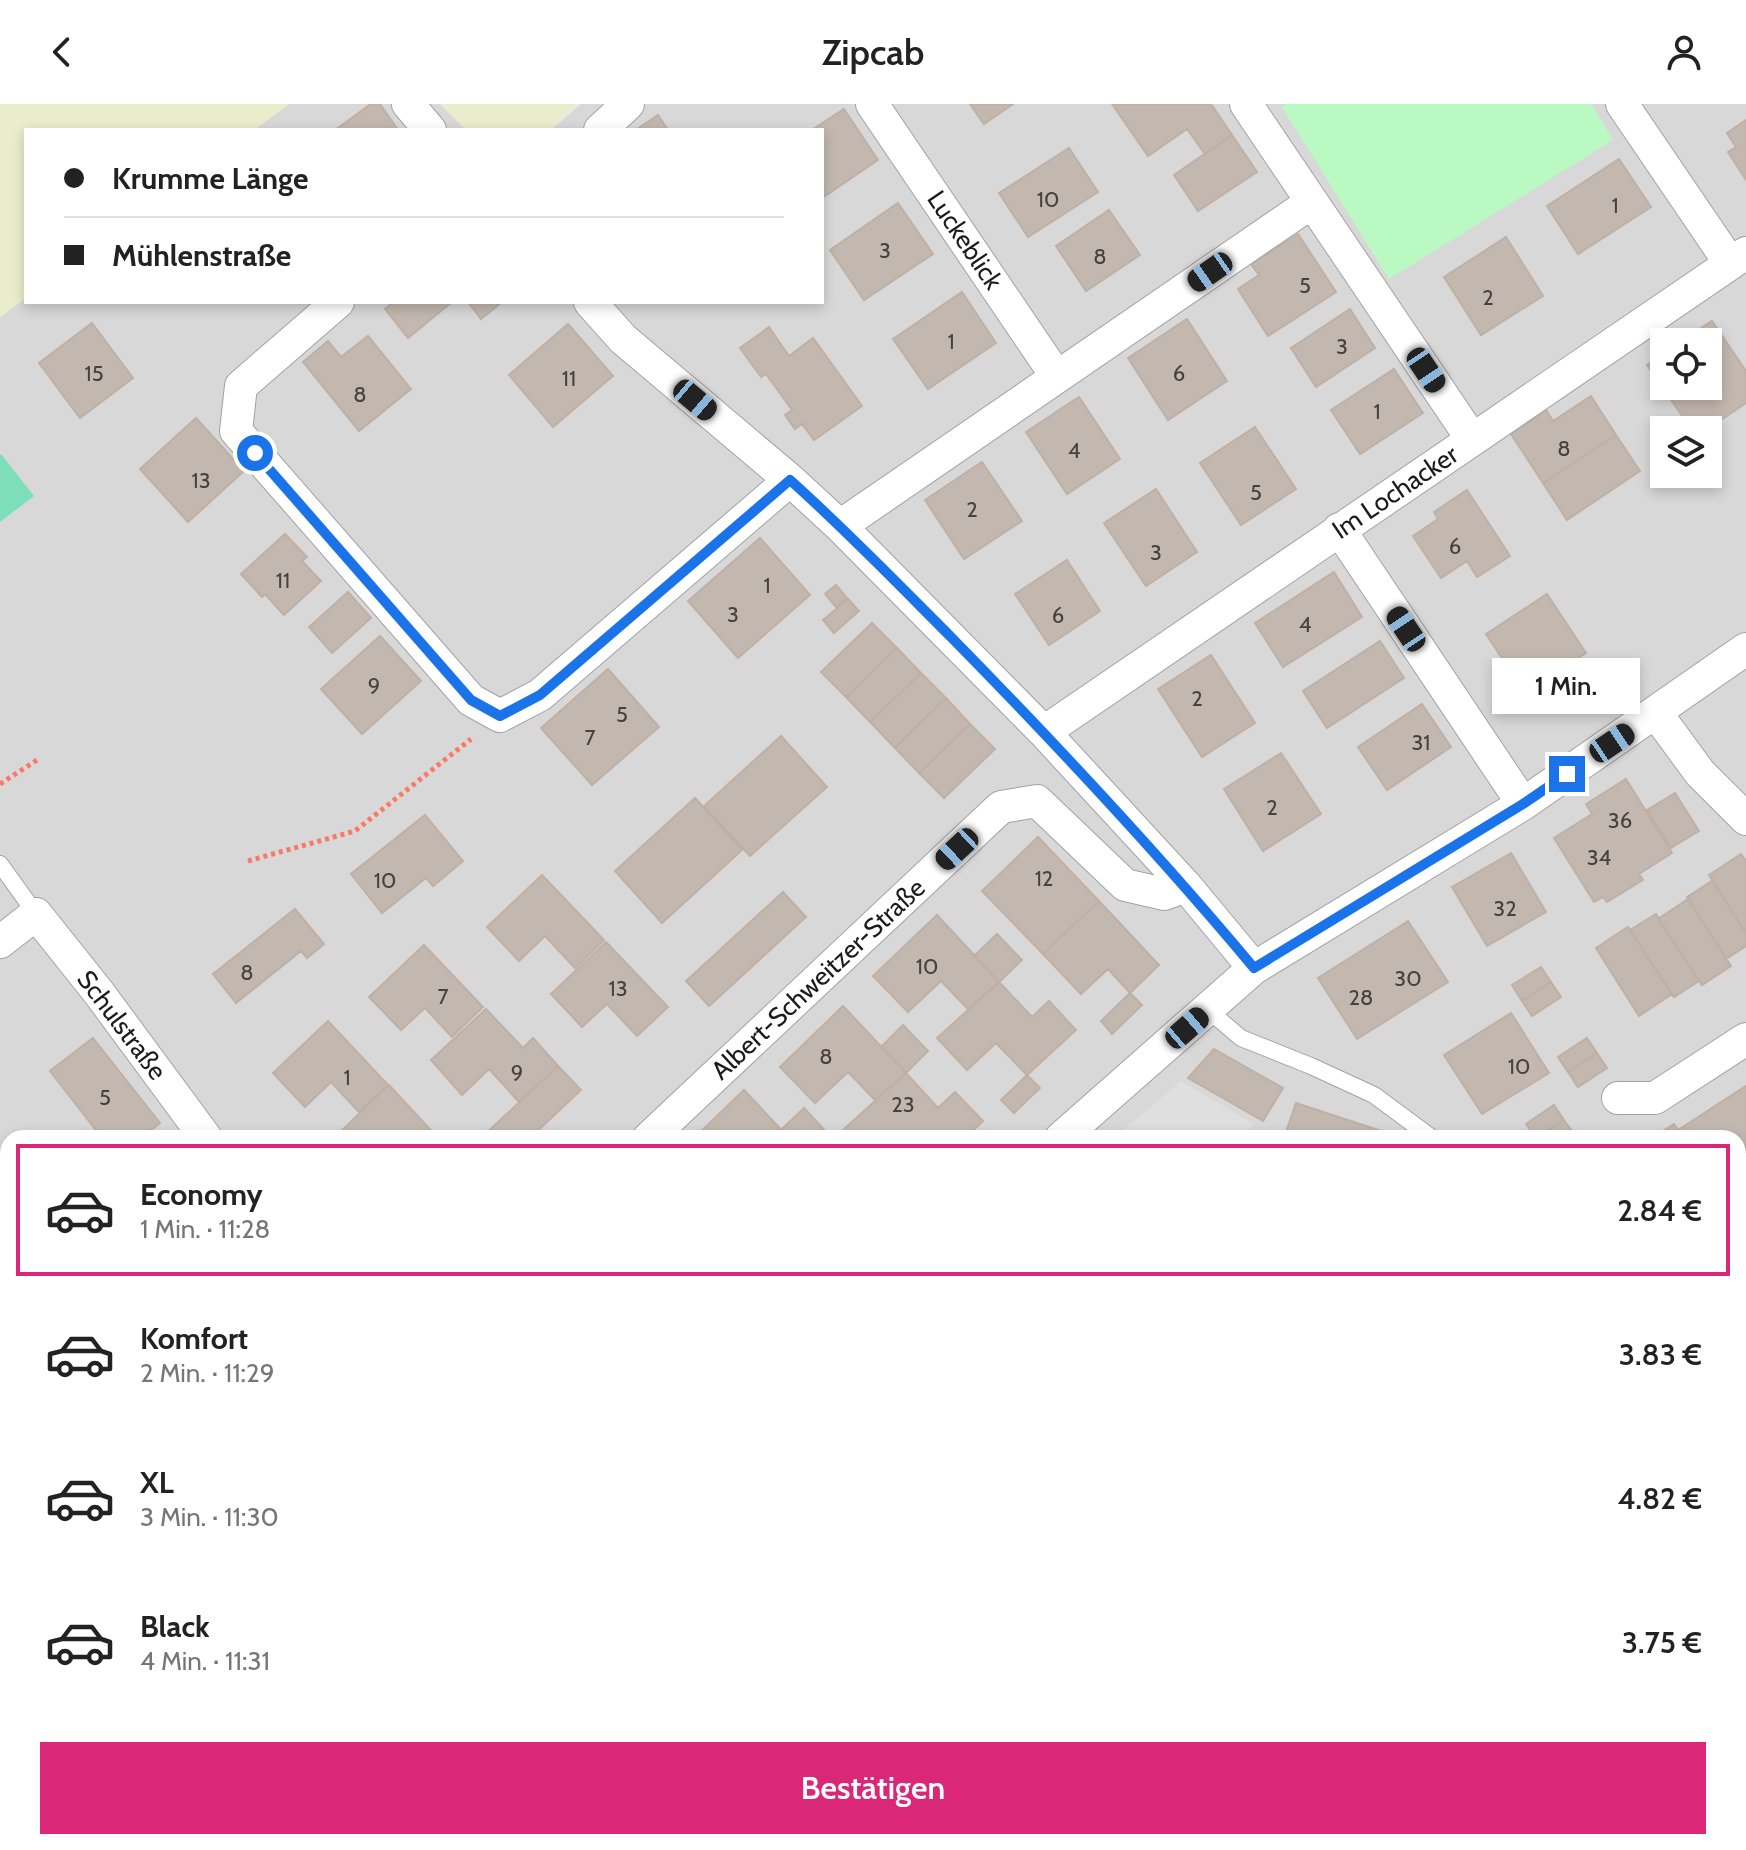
<!DOCTYPE html>
<html lang="de">
<head>
<meta charset="utf-8">
<style>
	body { margin:0; font-family:Cabin,sans-serif; background:#f6f6f6; color:#222; height:100vh; display:flex; flex-direction:column; font-size:30px; white-space:nowrap }
	* { box-sizing:border-box; margin:0 }
	p { font-size:26px; color:#767676 }
	.icon { flex:none; width:44px; height:44px; fill:none; stroke:currentColor; stroke-width:2; stroke-linecap:round; stroke-linejoin:round }
	.map { position:relative; flex:1; overflow:hidden }
	.drawer { position:absolute; left:0px; top:1026px; width:1746px; height:720px; display:flex; flex-direction:column; background:#fff; border-radius:24px 24px 0 0; box-shadow:0 4px 12px #0003 }
	.drawer>* { flex:none }
	.hud { position:absolute; left:24px; top:24px; width:800px; height:176px; border-radius:0px; box-shadow:0 4px 12px #0003; display:grid; align-content:center; height:176px; padding:0 40px; background:#fff }
	.tools { position:absolute; left:1650px; top:224px; display:grid; gap:16px }
	.tools a { display:grid; place-items:center; width:72px; height:72px; border-radius:0px; background:#fff; box-shadow:0 4px 12px #0003; font-size:40px }
	.end { position:absolute; width:36px; height:36px; margin:-18px; border:10px solid #1a73e8; background:#fff; box-shadow:0 0 0 4px #fff }
	.from { border-radius:50% }
	.bubble { position:absolute; height:56px; border-radius:0px; background:#fff; box-shadow:0 4px 12px #0003; font-size:26px; font-weight:600; line-height:56px; text-align:center }
	.car { position:absolute; width:24px; height:48px; margin:-24px -12px; border-radius:10px; box-shadow:0 0 6px 2px #0007; background:linear-gradient(#222 24%,#8ab4d8 0 40%,#222 0 76%,#8ab4d8 0 86%,#222 0) }
	.hud b { display:flex; align-items:center; gap:28px; height:76px; font-size:30px }
	.hud b+b { border-top:2px solid #e0e0e0 }
	.hud i { width:20px; height:20px; background:#222 }
	ul { padding:14px 0 0; list-style:none }
	li { display:flex; align-items:center; gap:24px; height:132px; margin:0 16px 12px; padding:0 24px; border:4px solid transparent; border-radius:0px }
	li div { flex:1 }
	li b { display:block; font-size:30px }
	li em { font-style:normal; font-weight:600 }
	li.current { border-color:#db2777 }
	li>.icon { width:72px; height:72px; stroke-width:1.5 }
	.primary-button { display:flex; gap:16px; margin-top:auto; padding:16px 40px }
	.primary-button a { flex:1; height:92px; border-radius:0px; background:#db2777; color:#fff; font-size:32px; font-weight:600; line-height:92px; text-align:center }
	header { display:flex; justify-content:space-between; align-items:center; height:104px; padding:0 40px; background:#fff; font-size:36px; font-weight:600 }
	.map>svg:first-child { display:block }
</style>
</head>
<body>
<header><svg class="icon" aria-label="back" viewBox="0 0 24 24"><path d="M15 5l-7 7 7 7"/></svg>Zipcab<svg class="icon" aria-label="person" viewBox="0 0 24 24"><circle cx="12" cy="8" r="4"/><path d="M4 21q1-7 8-7t8 7"/></svg></header>
<div class="map">
<svg width="1746" height="1746" viewBox="0 0 1746 1746">
	<rect width="100%" height="100%" fill="#ede9e1"/>
	<path fill="#d9d8d8" fill-rule="evenodd" d="M289,0H440L466,26H254Z
		M581,0H1746V1158H1738V1034H8V1738H1102L1094,1746H0V213L26,194V198H822V26H551ZM1664,238H1708V282H1664ZM1664,326H1708V370H1664Z"/>
	<path fill="#e9edcb" d="M0,0H289L254,26H26V194L0,213Z
		M440,0H575L548,26H466Z"/>
	<path fill="#a4cd95" d="M1746,1626V1746H1332L1341,1738H1738V1632Z"/>
	<path fill="#bbf9c2" d="M1286,0H1591L1613,36L1389,175L1282,3Z"/>
	<path fill="#7ddebb" d="M1,350L34,392L0,418V351Z"/>
	<path fill="#dfdfdf" d="M1181,977L1254,1020L1242,1034H1114Z"/>
	<g fill="none" stroke-linecap="round" stroke-linejoin="round">
		<path stroke="#a0cddc" stroke-width="12" d="M1738,1158H1746
			M1008,1746L1015,1738"/>
		<path stroke="#a0cddc" stroke-width="70" d="M1738,1709L1746,1707
			M1553,1746L1566,1738"/>
	</g>
	<path fill="#c2b8b0" stroke="#bfb0a3" stroke-width="2" d="M371,0H380L398,26H335Z
		M970,0H1013L984,20Z
		M1112,0H1211L1232,31L1205,50L1187,25L1148,52Z
		M844,5L878,56L822,94V26H812Z
		M658,11L668,26H636Z
		M1746,16V76L1728,48L1736,43L1727,29Z
		M1232,31L1257,68L1198,107L1174,71Z
		M1069,44L1098,88L1028,133L999,89Z
		M1619,55L1651,103L1578,150L1547,102Z
		M898,99L933,150L864,196L830,146Z
		M1109,106L1140,151L1086,187L1056,142Z
		M1298,130L1336,188L1268,232L1238,185L1259,171L1251,160Z
		M1506,133L1543,192L1481,231L1444,173Z
		M962,188L996,239L928,285L893,235Z
		M393,198H452L408,234L385,205Z
		M468,198H502L481,215Z
		M1350,205L1375,244L1316,283L1291,244Z
		M1187,215L1227,277L1168,316L1128,254Z
		M1712,217L1746,267V299L1706,326H1692L1647,261L1664,249V282H1708V238H1680Z
		M92,219L133,274L80,314L39,259Z
		M568,220L613,272L553,323L509,271Z
		M769,223L789,252L813,234L862,302L814,336L802,320L795,325L785,311L792,306L766,270L761,273L740,244Z
		M368,232L411,285L359,327L303,258L328,237L341,253Z
		M1394,265L1423,309L1360,350L1331,306Z
		M1591,292L1616,331L1543,379L1511,330L1546,306L1553,317Z
		M1079,293L1120,355L1067,390L1026,328Z
		M196,314L244,367L188,418L140,365Z
		M1255,323L1296,385L1241,421L1200,359Z
		M1616,331L1640,367L1567,416L1543,379Z
		M982,358L1022,417L964,455L925,396Z
		M1156,385L1197,448L1146,482L1104,419Z
		M1467,386L1510,452L1477,473L1467,457L1441,474L1413,432L1438,415L1434,408Z
		M285,430L307,453L302,457L321,477L284,511L265,490L262,493L241,470Z
		M760,434L810,491L738,554L688,497Z
		M1067,456L1100,507L1049,541L1015,490Z
		M1334,468L1362,513L1283,563L1255,519Z
		M836,481L847,494L836,503L825,490Z
		M348,488L371,514L332,549L309,523Z
		M1547,490L1586,549L1525,589L1486,530Z
		M848,495L859,507L834,529L823,516Z
		M872,519L897,544L846,593L821,568Z
		M380,532L421,577L362,630L321,585Z
		M1380,537L1404,574L1327,624L1303,587Z
		M897,544L921,569L870,618L846,593Z
		M1211,551L1255,619L1202,653L1158,585Z
		M608,565L659,623L592,681L541,624Z
		M921,569L946,594L895,644L870,618Z
		M946,594L970,620L919,669L895,644Z
		M1422,600L1451,643L1387,686L1358,643Z
		M970,620L995,645L944,694L919,669Z
		M781,632L827,683L750,752L704,702Z
		M1281,649L1321,710L1263,747L1224,685Z
		M1626,675L1672,749L1639,770L1643,776L1607,798L1603,793L1594,798L1554,734L1592,710L1586,700Z
		M1675,689L1699,727L1671,744L1647,706Z
		M695,694L742,746L662,819L615,767Z
		M425,711L463,757L433,782L426,774L382,809L351,770Z
		M1038,733L1099,797L1043,850L982,787Z
		M1511,749L1546,808L1487,842L1452,783Z
		M1741,750L1746,757V829L1709,771Z
		M542,771L604,836L575,864L545,832L519,857L487,823Z
		M1712,777L1746,829V842L1726,855L1687,793Z
		M783,788L806,813L709,902L686,877Z
		M1688,795L1731,862L1702,881L1658,815Z
		M1099,797L1159,861L1130,889L1108,865L1081,890L1043,850Z
		M295,805L324,840L307,854L301,847L236,899L213,870Z
		M1656,810L1699,877L1674,893L1630,826Z
		M937,811L999,878L968,905L941,877L908,908L873,872Z
		M1408,817L1448,878L1357,935L1318,874Z
		M1628,823L1672,890L1639,912L1596,844Z
		M997,830L1022,856L999,878L974,852Z
		M606,838L668,903L637,932L607,900L582,923L551,890Z
		M424,841L483,903L452,933L425,904L401,926L369,893Z
		M1541,863L1551,878L1522,897L1512,881Z
		M999,878L1032,913L1049,897L1076,926L1027,971L996,939L967,966L937,934Z
		M1551,878L1561,893L1532,912L1522,897Z
		M1130,889L1142,901L1112,930L1101,917Z
		M843,902L906,969L875,996L848,968L815,999L780,963Z
		M486,905L523,944L533,934L558,962L519,998L489,965L462,991L431,956Z
		M1511,909L1549,969L1482,1010L1444,951Z
		M328,917L388,981L359,1008L331,978L305,1003L273,969Z
		M903,921L928,947L906,969L881,943Z
		M93,934L160,1019L141,1034H102L50,967Z
		M1587,934L1597,949L1568,968L1558,953Z
		M1214,945L1283,984L1263,1017L1188,974Z
		M1597,949L1607,964L1578,983L1568,968Z
		M558,962L581,986L530,1034H481Z
		M906,969L938,1004L955,988L983,1017L965,1034H906L902,1030L898,1034H853L844,1025Z
		M1027,971L1040,984L1014,1009L1001,996Z
		M389,981L438,1034H334Z
		M1746,982V1071L1738,1076V1034H1652L1674,1020L1678,1026Z
		M744,986L789,1034H694Z
		M1296,999L1384,1028L1382,1034H1284Z
		M1554,1001L1564,1016L1536,1034L1526,1020Z
		M804,1004L829,1031L826,1034H789L781,1026Z
		M1564,1016L1574,1030L1568,1034H1537Z
		M8,1570V1609L0,1601V1578Z
		M0,1644L8,1652V1665L0,1673Z
		M190,1738H209L231,1746H187Z
		M444,1738H500L494,1746H453Z
		M500,1738H555L549,1746H494Z
		M555,1738H590L601,1746H549Z"/>
	<g fill="none" stroke-linecap="round" stroke-linejoin="round">
		<g stroke="#a2a2a2" stroke-width="18">
			<path id="service" d="M0,760L36,810
				M1208,906L1241,934L1311,962L1374,991L1432,1034
				M0,1066L8,1076"/>
		</g>
		<g stroke="#a2a2a2" stroke-width="34">
			<path id="minor" d="M408,0L430,26
				M872,0L1057,273
				M1246,0L1472,335
				M1622,0L1730,159
				M600,26L628,0
				M338,198L241,282L236,327L471,596L500,612L540,591L790,376
				M590,198L623,235L790,376L840,422L1044,628L1186,782L1254,864
				M840,422L1312,98
				M1339,425L1523,700
				M1656,609L1700,669L1746,715
				M1044,628L1746,149
				M0,838L36,810L99,889L206,1034
				M1618,994H1655L1746,935
				M649,1034L1001,703L1037,697L1125,781L1164,790L1186,782
				M1061,1034L1254,864L1523,700L1746,545
				M0,1329L8,1317
				M812,1738L819,1746
				M405,1746L409,1738"/>
		</g>
		<path stroke="#fb7864" stroke-width="5" stroke-dasharray="4 4" stroke-linecap="butt" d="M0,680L37,656
			M248,757L355,727L471,635
			M1738,1220L1746,1216
			M0,1505L8,1509
			M1738,1603L1746,1617
			M256,1738L264,1746"/>
		<use href="#service" stroke="#fff" stroke-width="16"/>
		<use href="#minor" stroke="#fff" stroke-width="32"/>
	</g>
	<g fill="none" stroke-linecap="round" stroke-linejoin="round">
		<path stroke="#1a73e8" stroke-width="10" d="M255,349L471,596L500,612L540,591L790,376C846,426 898,480 951,533C1056,640 1158,749 1254,864L1523,700L1567,670"/>
	</g>
	<g text-anchor="middle" stroke-width="6" stroke-linejoin="round" paint-order="stroke">
		<g font-size="22" fill="#454240">
			<text x="1048" y="103">10</text>
			<text x="1615" y="109">1</text>
			<text x="885" y="154">3</text>
			<text x="1100" y="160">8</text>
			<text x="1305" y="189">5</text>
			<text x="1488" y="201">2</text>
			<text x="951" y="245">1</text>
			<text x="1342" y="250">3</text>
			<text x="94" y="277">15</text>
			<text x="1179" y="277">6</text>
			<text x="569" y="282">11</text>
			<text x="360" y="298">8</text>
			<text x="1377" y="315">1</text>
			<text x="1564" y="352">8</text>
			<text x="1074" y="354">4</text>
			<text x="201" y="384">13</text>
			<text x="1256" y="396">5</text>
			<text x="972" y="413">2</text>
			<text x="1455" y="450">6</text>
			<text x="1156" y="456">3</text>
			<text x="283" y="484">11</text>
			<text x="767" y="489">1</text>
			<text x="733" y="518">3</text>
			<text x="1058" y="519">6</text>
			<text x="1305" y="528">4</text>
			<text x="374" y="589">9</text>
			<text x="1197" y="602">2</text>
			<text x="622" y="618">5</text>
			<text x="590" y="641">7</text>
			<text x="1421" y="646">31</text>
			<text x="1272" y="711">2</text>
			<text x="1620" y="724">36</text>
			<text x="1599" y="761">34</text>
			<text x="1044" y="782">12</text>
			<text x="385" y="784">10</text>
			<text x="1505" y="812">32</text>
			<text x="927" y="870">10</text>
			<text x="247" y="876">8</text>
			<text x="1408" y="882">30</text>
			<text x="618" y="892">13</text>
			<text x="443" y="900">7</text>
			<text x="1361" y="901">28</text>
			<text x="826" y="960">8</text>
			<text x="1519" y="970">10</text>
			<text x="517" y="976">9</text>
			<text x="347" y="981">1</text>
			<text x="105" y="1001">5</text>
			<text x="903" y="1008">23</text>
		</g>
		<g font-size="26" fill="#1b1b1b" stroke="#fff">
			<text transform="translate(965 136) rotate(56)" y="9">Luckeblick</text>
			<text transform="translate(1395 388) rotate(-34)" y="9">Im Lochacker</text>
			<text transform="translate(818 875) rotate(-43)" y="9">Albert-Schweitzer-Straße</text>
			<text transform="translate(122 921) rotate(53)" y="9">Schulstraße</text>
		</g>
	</g>
</svg>
<div class="tools">
<a><svg class="icon" aria-label="locate" viewBox="0 0 24 24"><circle cx="12" cy="12" r="6"/><path d="M12 2v4M12 18v4M2 12h4M18 12h4"/></svg></a>
<a><svg class="icon" aria-label="layers" viewBox="0 0 24 24"><path d="M12 4l9 5-9 5-9-5zM3 14l9 5 9-5"/></svg></a>
</div>
<i class="end from" style="left:255px;top:349px"></i>
<i class="end" style="left:1567px;top:670px"></i>
<div class="bubble" style="left:1492px;top:554px;width:148px">1 Min.</div>
<i class="car" style="left:1210px;top:168px;rotate:235deg"></i>
<i class="car" style="left:1426px;top:266px;rotate:146deg"></i>
<i class="car" style="left:695px;top:296px;rotate:130deg"></i>
<i class="car" style="left:1406px;top:525px;rotate:326deg"></i>
<i class="car" style="left:1612px;top:639px;rotate:56deg"></i>
<i class="car" style="left:957px;top:745px;rotate:227deg"></i>
<i class="car" style="left:1187px;top:924px;rotate:49deg"></i>
<div class="hud">
<b><i class="from"></i>Krumme Länge</b>
<b><i></i>Mühlenstraße</b>
</div>
<section class="drawer">
<ul>
<li class="current"><svg class="icon" aria-label="car" viewBox="0 0 24 24"><path d="M5 17H2v-5l4-1 3-4h7l3 4 3 1v5h-3M9 17h6M6 11h13"/><circle cx="7" cy="17" r="2"/><circle cx="17" cy="17" r="2"/></svg><div><b>Economy</b><p>1 Min. · 11:28</p></div><em>2.84 €</em></li>
<li><svg class="icon" aria-label="car" viewBox="0 0 24 24"><path d="M5 17H2v-5l4-1 3-4h7l3 4 3 1v5h-3M9 17h6M6 11h13"/><circle cx="7" cy="17" r="2"/><circle cx="17" cy="17" r="2"/></svg><div><b>Komfort</b><p>2 Min. · 11:29</p></div><em>3.83 €</em></li>
<li><svg class="icon" aria-label="car" viewBox="0 0 24 24"><path d="M5 17H2v-5l4-1 3-4h7l3 4 3 1v5h-3M9 17h6M6 11h13"/><circle cx="7" cy="17" r="2"/><circle cx="17" cy="17" r="2"/></svg><div><b>XL</b><p>3 Min. · 11:30</p></div><em>4.82 €</em></li>
<li><svg class="icon" aria-label="car" viewBox="0 0 24 24"><path d="M5 17H2v-5l4-1 3-4h7l3 4 3 1v5h-3M9 17h6M6 11h13"/><circle cx="7" cy="17" r="2"/><circle cx="17" cy="17" r="2"/></svg><div><b>Black</b><p>4 Min. · 11:31</p></div><em>3.75 €</em></li>
</ul>
<div class="primary-button"><a>Bestätigen</a></div>
</section>
</div>
</body>
</html>
